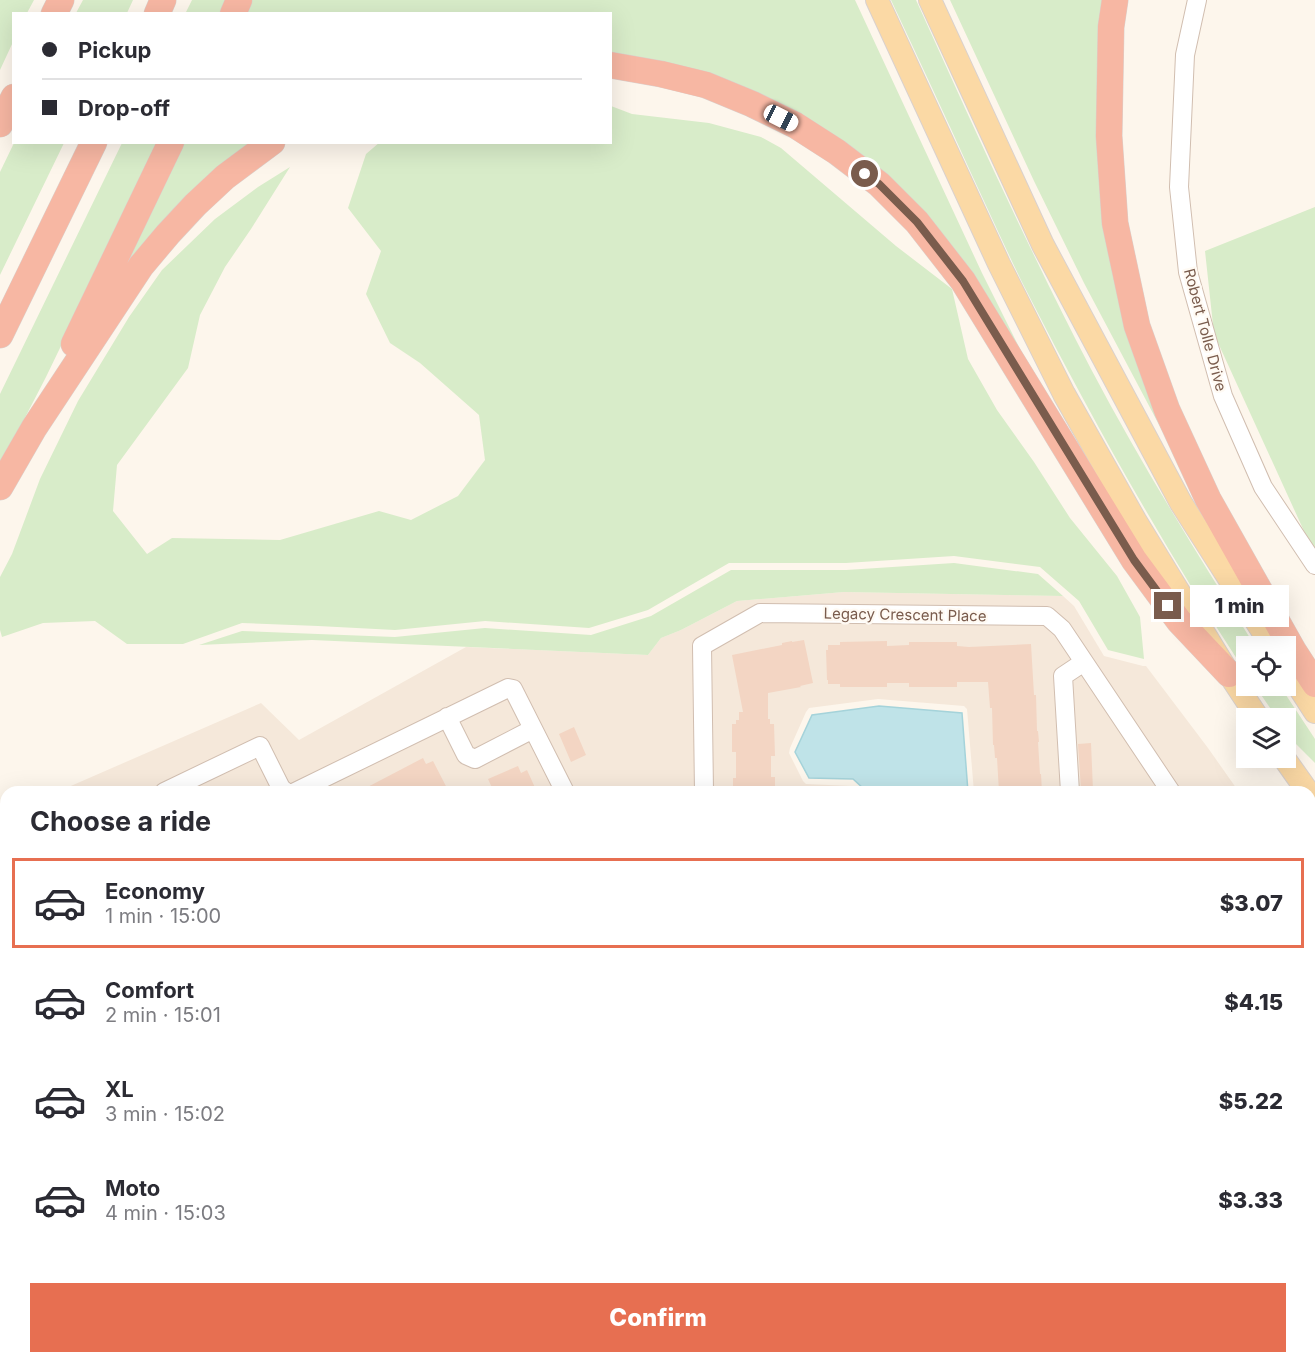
<!DOCTYPE html>
<html lang="en">
<head>
<meta charset="utf-8">
<style>
	body { margin:0; font-family:Inter,sans-serif; background:#f2f2f3; color:#2b2b33; height:100vh; display:flex; flex-direction:column; font-size:22px; white-space:nowrap }
	* { box-sizing:border-box; margin:0 }
	p { font-size:20px; color:#7c7c81 }
	.icon { flex:none; width:33px; height:33px; fill:none; stroke:currentColor; stroke-width:2; stroke-linecap:round; stroke-linejoin:round }
	.map { position:relative; flex:1; overflow:hidden }
	.details { position:absolute; left:0px; top:786px; width:1316px; height:578px; display:flex; flex-direction:column; background:#fff; border-radius:18px 18px 0 0; box-shadow:0 6px 24px #0002 }
	.details>* { flex:none }
	.banner { position:absolute; left:12px; top:12px; width:600px; height:132px; border-radius:0px; box-shadow:0 6px 24px #0002; display:grid; align-content:center; height:132px; padding:0 30px; background:#fff }
	.controls { position:absolute; left:1236px; top:636px; display:grid; gap:12px }
	.controls a { display:grid; place-items:center; width:60px; height:60px; border-radius:0px; background:#fff; box-shadow:0 6px 24px #0002; font-size:30px }
	.end { position:absolute; width:27px; height:27px; margin:-14px; border:8px solid #7a5c4d; background:#fff; box-shadow:0 0 0 3px #fff }
	.from { border-radius:50% }
	.bubble { position:absolute; height:42px; border-radius:0px; background:#fff; box-shadow:0 6px 24px #0002; font-size:20px; font-weight:800; line-height:42px; text-align:center }
	.car { position:absolute; width:18px; height:36px; margin:-18px -9px; border-radius:8px; box-shadow:0 0 4px 2px #0007; background:linear-gradient(#fff 24%,#345 0 40%,#fff 0 76%,#345 0 86%,#fff 0) }
	.banner b { display:flex; align-items:center; gap:21px; height:57px; font-size:22px }
	.banner b+b { border-top:2px solid #e1e1e2 }
	.banner i { width:15px; height:15px; background:#2b2b33 }
	ul { padding:0; list-style:none }
	li { display:flex; align-items:center; gap:18px; height:90px; margin:0 12px 9px; padding:0 18px; border:3px solid transparent; border-radius:0px }
	li div { flex:1 }
	li b { display:block; font-size:22px }
	li em { font-style:normal; font-weight:800 }
	li.selected { border-color:#e76f51 }
	li>.icon { width:54px; height:54px; stroke-width:1.5 }
	h2 { padding:0 30px; font-size:27px; line-height:72px }
	.button { display:flex; gap:12px; margin-top:auto; padding:12px 30px }
	.button a { flex:1; height:69px; border-radius:0px; background:#e76f51; color:#fff; font-size:24px; font-weight:800; line-height:69px; text-align:center }
	.map>svg:first-child { display:block }
</style>
</head>
<body>
<div class="map">
<svg width="1315" height="1363" viewBox="0 0 1315 1363">
	<rect width="100%" height="100%" fill="#fdf6ec"/>
	<path fill="#f5e8da" d="M844,592L1063,596L1074,606L1104,656L1143,666H1146L1208,748L1239,792H974L967,709L964,706L878,699L809,708L806,712L790,748L789,753L803,781L806,784L851,786L858,792H57L261,703L299,740L466,647L648,655L661,638L681,630L737,601Z
		M6,833V1266L0,1264V839Z
		M1310,894L1315,902V1363H1298V1358H1310Z"/>
	<path fill="#d8ecc9" d="M0,0H34L27,13L14,14L13,42L0,70Z
		M83,0H133L127,13H76Z
		M192,0H229L222,13L185,14Z
		M244,0H855L982,273L1043,395L981,298L833,142L611,57L610,14H238Z
		M891,0H916C972,124 1028,248 1091,369C1141,464 1198,555 1255,646H1246V673C1165,549 1092,420 1025,288C1006,250 989,211 971,173C945,115 918,58 891,0Z
		M950,0H1105L1101,98L1170,434L1165,436L1084,283L1034,181Z
		M611,106L632,114L709,123L761,137L781,148L896,246L952,289L968,359L997,410L1034,462L1070,518L1117,576L1140,617L1144,659L1108,650L1079,601L1040,567L954,556L846,563H729L648,610L589,628L485,621L395,630L318,626L242,623L183,644H127L95,621L43,623L2,637L0,630V577L12,554L40,479L78,401L129,317L162,270L215,219L258,187L290,167L251,229L225,267L200,315L188,368L117,465L113,511L147,554L172,538L280,540L379,511L411,520L458,496L485,460L479,415L420,363L390,343L366,294L381,251L348,208L366,154L380,142H610Z
		M14,143H64L0,275V172Z
		M122,143H159L46,377L0,466V394Z
		M176,143H258L113,298L141,210Z
		M1315,207V551L1309,542L1214,334L1205,251Z
		M954,563L1038,574L1063,596L844,592L737,601L681,630L661,638L648,655L312,640L199,645L242,631L395,637L485,628L591,635L651,616L731,570H846Z
		M1255,686H1280L1315,739V763L1294,742L1286,731V718H1277Z"/>
	<path fill="#bfe3e8" stroke="#a5d3da" stroke-width="1.5" d="M879,706L962,713L968,792H866L865,790L853,779L809,778L795,752L812,715Z"/>
	<path fill="#f3d5c3" d="M804,640L813,683L800,686L801,687L768,693V719H770V724H774L775,756H771V777H775V792H733V778H736V752H732V724H736V720H739V712H743L732,655L782,645V643L792,641V642Z
		M887,641V646L909,645V642H957V646L969,647L1031,644L1034,695H1036L1037,731H1038L1039,742H1038L1040,774H1041L1042,792H999L997,758H995L994,745H993L992,708H990L988,682H957V687H909V683H887V687H840V684H828V680H827L826,650H828V645H840V642Z
		M574,727L586,755L571,762L559,734Z
		M1091,743L1093,790H1081L1078,744Z
		M423,758L426,764L433,761L449,792H358Z
		M518,766L521,773L527,770L537,792H494L488,779Z"/>
	<g fill="none" stroke-linecap="round" stroke-linejoin="round">
		<g stroke="#d1beb0" stroke-width="20">
			<path id="minor" d="M1197,0L1185,55L1179,187L1188,272L1223,396L1263,487L1315,565
				M447,717L466,755L475,759L533,729
				M164,792L260,746L281,788L286,792
				M295,792L508,688L513,689L565,792
				M704,792L702,646L760,613L1047,616L1062,629L1171,792
				M1070,792L1063,676L1084,662
				M0,948L6,945
				M1310,1000L1315,1008
				M1310,1184L1315,1178
				M0,1206L6,1208
				M358,1358L359,1363
				M1291,1358V1363
				M374,1363L376,1358
				M711,1363V1358"/>
		</g>
		<g stroke="#dad1cd" stroke-width="24">
			<path id="major" d="M877,0L999,264L1064,394L1135,520L1229,674L1258,718
				M930,0L1043,245L1181,503L1272,646
				M1286,667L1315,712
				M1284,758L1308,792
				M0,1342L6,1344
				M47,1358L66,1363"/>
		</g>
		<g stroke="#dad1cd" stroke-width="27">
			<path id="highway" d="M1115,0L1111,27L1109,136L1115,223L1137,326L1167,410L1208,499L1293,650L1315,684
				M54,14L61,0
				M157,14L163,0
				M233,14L239,0
				M610,65L661,74L706,85L752,104L795,125L837,152L879,184L917,222L963,281L1134,560L1179,621L1229,674
				M0,124L14,97
				M0,335L94,142
				M74,344L171,142
				M0,487L34,428L141,266L168,234L195,205L225,177L272,142"/>
		</g>
		<use href="#minor" stroke="#fff" stroke-width="18"/>
		<use href="#major" stroke="#fbd9a5" stroke-width="22"/>
		<use href="#highway" stroke="#f7b7a3" stroke-width="26"/>
	</g>
	<g fill="none" stroke-linecap="round" stroke-linejoin="round">
		<path stroke="#7a5c4d" stroke-width="8" d="M865,174L879,184L917,222L963,281L1134,560L1168,606"/>
	</g>
	<g text-anchor="middle" stroke-width="4.5" stroke-linejoin="round" paint-order="stroke">
		<g font-size="15" fill="#7a5c4d" stroke="#fffaf3">
			<text transform="translate(1205 330) rotate(75)" y="5">Robert Tolle Drive</text>
			<text transform="translate(905 615) rotate(1)" y="5">Legacy Crescent Place</text>
		</g>
	</g>
</svg>
<div class="controls">
<a><svg class="icon" aria-label="locate" viewBox="0 0 24 24"><circle cx="12" cy="12" r="6"/><path d="M12 2v4M12 18v4M2 12h4M18 12h4"/></svg></a>
<a><svg class="icon" aria-label="layers" viewBox="0 0 24 24"><path d="M12 4l9 5-9 5-9-5zM3 14l9 5 9-5"/></svg></a>
</div>
<i class="end from" style="left:865px;top:174px"></i>
<i class="end" style="left:1168px;top:606px"></i>
<div class="bubble" style="left:1190px;top:585px;width:99px">1 min</div>
<i class="car" style="left:781px;top:118px;rotate:117deg"></i>
<div class="banner">
<b><i class="from"></i>Pickup</b>
<b><i></i>Drop-off</b>
</div>
<section class="details">
<h2>Choose a ride</h2>
<ul>
<li class="selected"><svg class="icon" aria-label="car" viewBox="0 0 24 24"><path d="M5 17H2v-5l4-1 3-4h7l3 4 3 1v5h-3M9 17h6M6 11h13"/><circle cx="7" cy="17" r="2"/><circle cx="17" cy="17" r="2"/></svg><div><b>Economy</b><p>1 min · 15:00</p></div><em>$3.07</em></li>
<li><svg class="icon" aria-label="car" viewBox="0 0 24 24"><path d="M5 17H2v-5l4-1 3-4h7l3 4 3 1v5h-3M9 17h6M6 11h13"/><circle cx="7" cy="17" r="2"/><circle cx="17" cy="17" r="2"/></svg><div><b>Comfort</b><p>2 min · 15:01</p></div><em>$4.15</em></li>
<li><svg class="icon" aria-label="car" viewBox="0 0 24 24"><path d="M5 17H2v-5l4-1 3-4h7l3 4 3 1v5h-3M9 17h6M6 11h13"/><circle cx="7" cy="17" r="2"/><circle cx="17" cy="17" r="2"/></svg><div><b>XL</b><p>3 min · 15:02</p></div><em>$5.22</em></li>
<li><svg class="icon" aria-label="car" viewBox="0 0 24 24"><path d="M5 17H2v-5l4-1 3-4h7l3 4 3 1v5h-3M9 17h6M6 11h13"/><circle cx="7" cy="17" r="2"/><circle cx="17" cy="17" r="2"/></svg><div><b>Moto</b><p>4 min · 15:03</p></div><em>$3.33</em></li>
</ul>
<div class="button"><a>Confirm</a></div>
</section>
</div>
</body>
</html>
